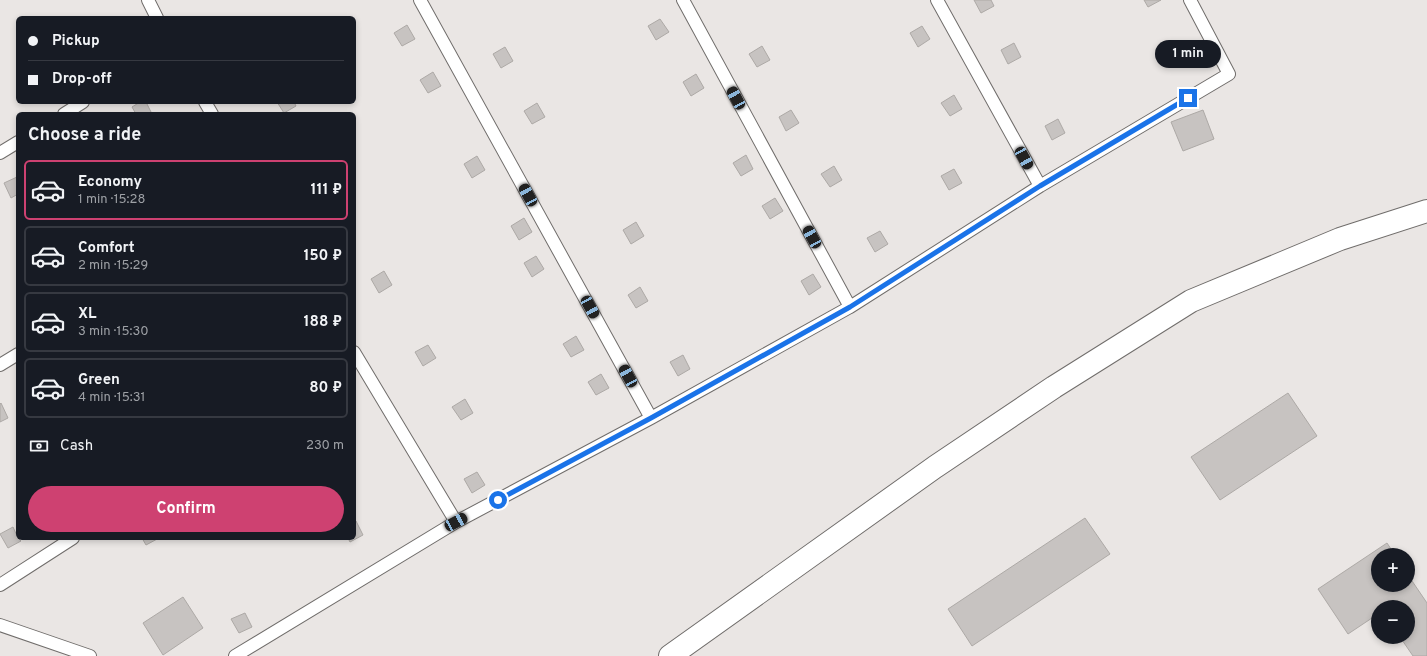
<!DOCTYPE html>
<html lang="en">
<head>
<meta charset="utf-8">
<style>
	body { margin:0; font-family:Overpass,sans-serif; background:#242831; color:#f1f3f6; height:100vh; display:flex; flex-direction:column; font-size:15px; white-space:nowrap }
	* { box-sizing:border-box; margin:0 }
	p { font-size:13px; color:#9ea1a6 }
	.icon { flex:none; width:22px; height:22px; fill:none; stroke:currentColor; stroke-width:2; stroke-linecap:round; stroke-linejoin:round }
	.map { position:relative; flex:1; overflow:hidden }
	.sheet { position:absolute; left:16px; top:112px; width:340px; height:428px; display:flex; flex-direction:column; background:#171b24; border-radius:6px; box-shadow:0 2px 6px #0003 }
	.sheet>* { flex:none }
	.guide { position:absolute; left:16px; top:16px; width:340px; height:88px; border-radius:6px; box-shadow:0 2px 6px #0003; display:grid; align-content:center; height:88px; padding:0 12px; background:#171b24 }
	.controls { position:absolute; left:1371px; top:548px; display:grid; gap:8px }
	.controls a { display:grid; place-items:center; width:44px; height:44px; border-radius:50%; background:#171b24; box-shadow:0 2px 6px #0003; font-size:20px }
	.end { position:absolute; width:18px; height:18px; margin:-9px; border:5px solid #1a73e8; background:#fff; box-shadow:0 0 0 2px #fff }
	.from { border-radius:50% }
	.bubble { position:absolute; height:28px; border-radius:14px; background:#171b24; box-shadow:0 2px 6px #0003; font-size:13px; font-weight:700; line-height:28px; text-align:center }
	.car { position:absolute; width:12px; height:24px; margin:-12px -6px; border-radius:5px; box-shadow:0 0 3px 1px #0007; background:linear-gradient(#222 24%,#8ab4d8 0 40%,#222 0 76%,#8ab4d8 0 86%,#222 0) }
	.guide b { display:flex; align-items:center; gap:14px; height:38px; font-size:15px }
	.guide b+b { border-top:1px solid #363941 }
	.guide i { width:10px; height:10px; background:#f1f3f6 }
	ul { padding:0; list-style:none }
	li { display:flex; align-items:center; gap:12px; height:60px; margin:0 8px 6px; padding:0 4px; border:2px solid #363941; border-radius:6px }
	li div { flex:1 }
	li b { display:block; font-size:15px }
	li em { font-style:normal; font-weight:700 }
	li.active { border-color:#ce4171 }
	li>.icon { width:36px; height:36px; stroke-width:1.5 }
	h2 { padding:0 12px; font-size:18px; line-height:48px }
	.pay { display:flex; align-items:center; gap:10px; height:44px; padding:0 12px; font-size:15px }
	.pay p { margin-inline-start:auto }
	.button { display:flex; gap:8px; margin-top:auto; padding:8px 12px }
	.button a { flex:1; height:46px; border-radius:24px; background:#ce4171; color:#fff; font-size:16px; font-weight:700; line-height:46px; text-align:center }
	.map>svg:first-child { display:block }
</style>
</head>
<body>
<div class="map">
<svg width="1427" height="656" viewBox="0 0 1427 656">
	<rect width="100%" height="100%" fill="#eae6e4"/>
	<path fill="#c7c3c1" stroke="#ada9a6" d="M974,0H991L994,6L981,13Z
		M1144,0H1161L1148,7Z
		M660,19L669,32L656,40L648,26Z
		M407,25L415,39L402,46L394,33Z
		M922,26L930,39L918,47L910,33Z
		M1184,42L1191,55L1178,62L1170,48Z
		M1014,43L1021,57L1008,64L1001,50Z
		M762,46L770,60L757,67L749,54Z
		M505,47L513,61L501,68L493,54Z
		M433,72L441,86L428,93L420,80Z
		M696,74L704,88L691,96L683,82Z
		M954,95L962,109L950,116L941,103Z
		M140,102H146L152,114H136L132,107Z
		M277,102H294L296,106L284,113Z
		M537,103L545,117L532,124L524,111Z
		M791,110L799,123L786,131L779,117Z
		M1203,110L1214,139L1183,151L1171,122Z
		M1058,119L1065,133L1052,140L1045,126Z
		M746,155L753,169L741,176L733,163Z
		M477,156L485,170L472,178L464,164Z
		M834,166L842,180L830,187L821,174Z
		M954,169L962,183L949,190L941,176Z
		M17,177L18,194L11,198L4,183Z
		M775,198L783,211L770,219L762,206Z
		M524,218L532,232L519,240L511,226Z
		M636,222L644,236L631,244L623,230Z
		M880,231L888,244L875,252L867,238Z
		M536,256L544,269L532,277L524,263Z
		M384,271L392,285L379,293L371,279Z
		M813,274L821,287L809,295L801,281Z
		M640,287L648,301L636,308L628,295Z
		M576,336L584,350L571,357L563,344Z
		M428,345L436,358L423,366L415,352Z
		M683,355L690,369L678,376L670,362Z
		M601,374L609,388L596,395L588,382Z
		M1288,393L1317,436L1220,500L1191,457Z
		M465,399L473,413L461,420L452,407Z
		M1,403L8,418L0,422V404Z
		M477,472L485,485L472,493L464,479Z
		M1085,518L1110,554L972,646L948,609Z
		M356,521L363,535L350,542L348,538H354V522Z
		M13,527L18,538L21,541L8,548L0,534Z
		M142,538H159L146,545Z
		M1387,543L1395,555H1378V585H1408V575L1427,603V656H1413L1400,637H1408V607H1378V614L1348,634L1318,589Z
		M183,597L203,628L163,655L143,623Z
		M245,613L252,627L239,633L231,619Z"/>
	<g fill="none" stroke-linecap="round" stroke-linejoin="round">
		<g stroke="#706d6b" stroke-width="14">
			<path id="service" d="M148,0L157,18
				M420,0L651,418
				M683,0L850,307
				M937,0L1040,186
				M205,102L212,114
				M64,114L83,102
				M0,153L18,142
				M354,352L456,522
				M0,365L18,354
				M0,585L73,538
				M0,625L90,656
				M235,656L456,522L651,418L850,307L1040,186L1229,74L1190,0"/>
		</g>
		<g stroke="#706d6b" stroke-width="24">
			<path id="minor" d="M670,656L935,467L1054,387L1191,301L1340,239L1427,211"/>
		</g>
		<use href="#service" stroke="#fff" stroke-width="12"/>
		<use href="#minor" stroke="#fff" stroke-width="22"/>
	</g>
	<g fill="none" stroke-linecap="round" stroke-linejoin="round">
		<path stroke="#1a73e8" stroke-width="5" d="M498,500L651,418L850,307L1040,186L1188,98"/>
	</g>
</svg>
<div class="controls">
<a>+</a>
<a>−</a>
</div>
<i class="end from" style="left:498px;top:500px"></i>
<i class="end" style="left:1188px;top:98px"></i>
<div class="bubble" style="left:1155px;top:40px;width:66px">1 min</div>
<i class="car" style="left:736px;top:98px;rotate:332deg"></i>
<i class="car" style="left:1024px;top:158px;rotate:151deg"></i>
<i class="car" style="left:528px;top:195px;rotate:331deg"></i>
<i class="car" style="left:812px;top:237px;rotate:331deg"></i>
<i class="car" style="left:590px;top:307px;rotate:151deg"></i>
<i class="car" style="left:628px;top:376px;rotate:331deg"></i>
<i class="car" style="left:456px;top:522px;rotate:62deg"></i>
<div class="guide">
<b><i class="from"></i>Pickup</b>
<b><i></i>Drop-off</b>
</div>
<section class="sheet">
<h2>Choose a ride</h2>
<ul>
<li class="active"><svg class="icon" aria-label="car" viewBox="0 0 24 24"><path d="M5 17H2v-5l4-1 3-4h7l3 4 3 1v5h-3M9 17h6M6 11h13"/><circle cx="7" cy="17" r="2"/><circle cx="17" cy="17" r="2"/></svg><div><b>Economy</b><p>1 min · 15:28</p></div><em>111 ₽</em></li>
<li><svg class="icon" aria-label="car" viewBox="0 0 24 24"><path d="M5 17H2v-5l4-1 3-4h7l3 4 3 1v5h-3M9 17h6M6 11h13"/><circle cx="7" cy="17" r="2"/><circle cx="17" cy="17" r="2"/></svg><div><b>Comfort</b><p>2 min · 15:29</p></div><em>150 ₽</em></li>
<li><svg class="icon" aria-label="car" viewBox="0 0 24 24"><path d="M5 17H2v-5l4-1 3-4h7l3 4 3 1v5h-3M9 17h6M6 11h13"/><circle cx="7" cy="17" r="2"/><circle cx="17" cy="17" r="2"/></svg><div><b>XL</b><p>3 min · 15:30</p></div><em>188 ₽</em></li>
<li><svg class="icon" aria-label="car" viewBox="0 0 24 24"><path d="M5 17H2v-5l4-1 3-4h7l3 4 3 1v5h-3M9 17h6M6 11h13"/><circle cx="7" cy="17" r="2"/><circle cx="17" cy="17" r="2"/></svg><div><b>Green</b><p>4 min · 15:31</p></div><em>80 ₽</em></li>
</ul>
<div class="pay"><svg class="icon" aria-label="cash" viewBox="0 0 24 24"><path d="M3 7h18v10H3z"/><circle cx="12" cy="12" r="2"/></svg>Cash<p>230 m</p></div>
<div class="button"><a>Confirm</a></div>
</section>
</div>
</body>
</html>
